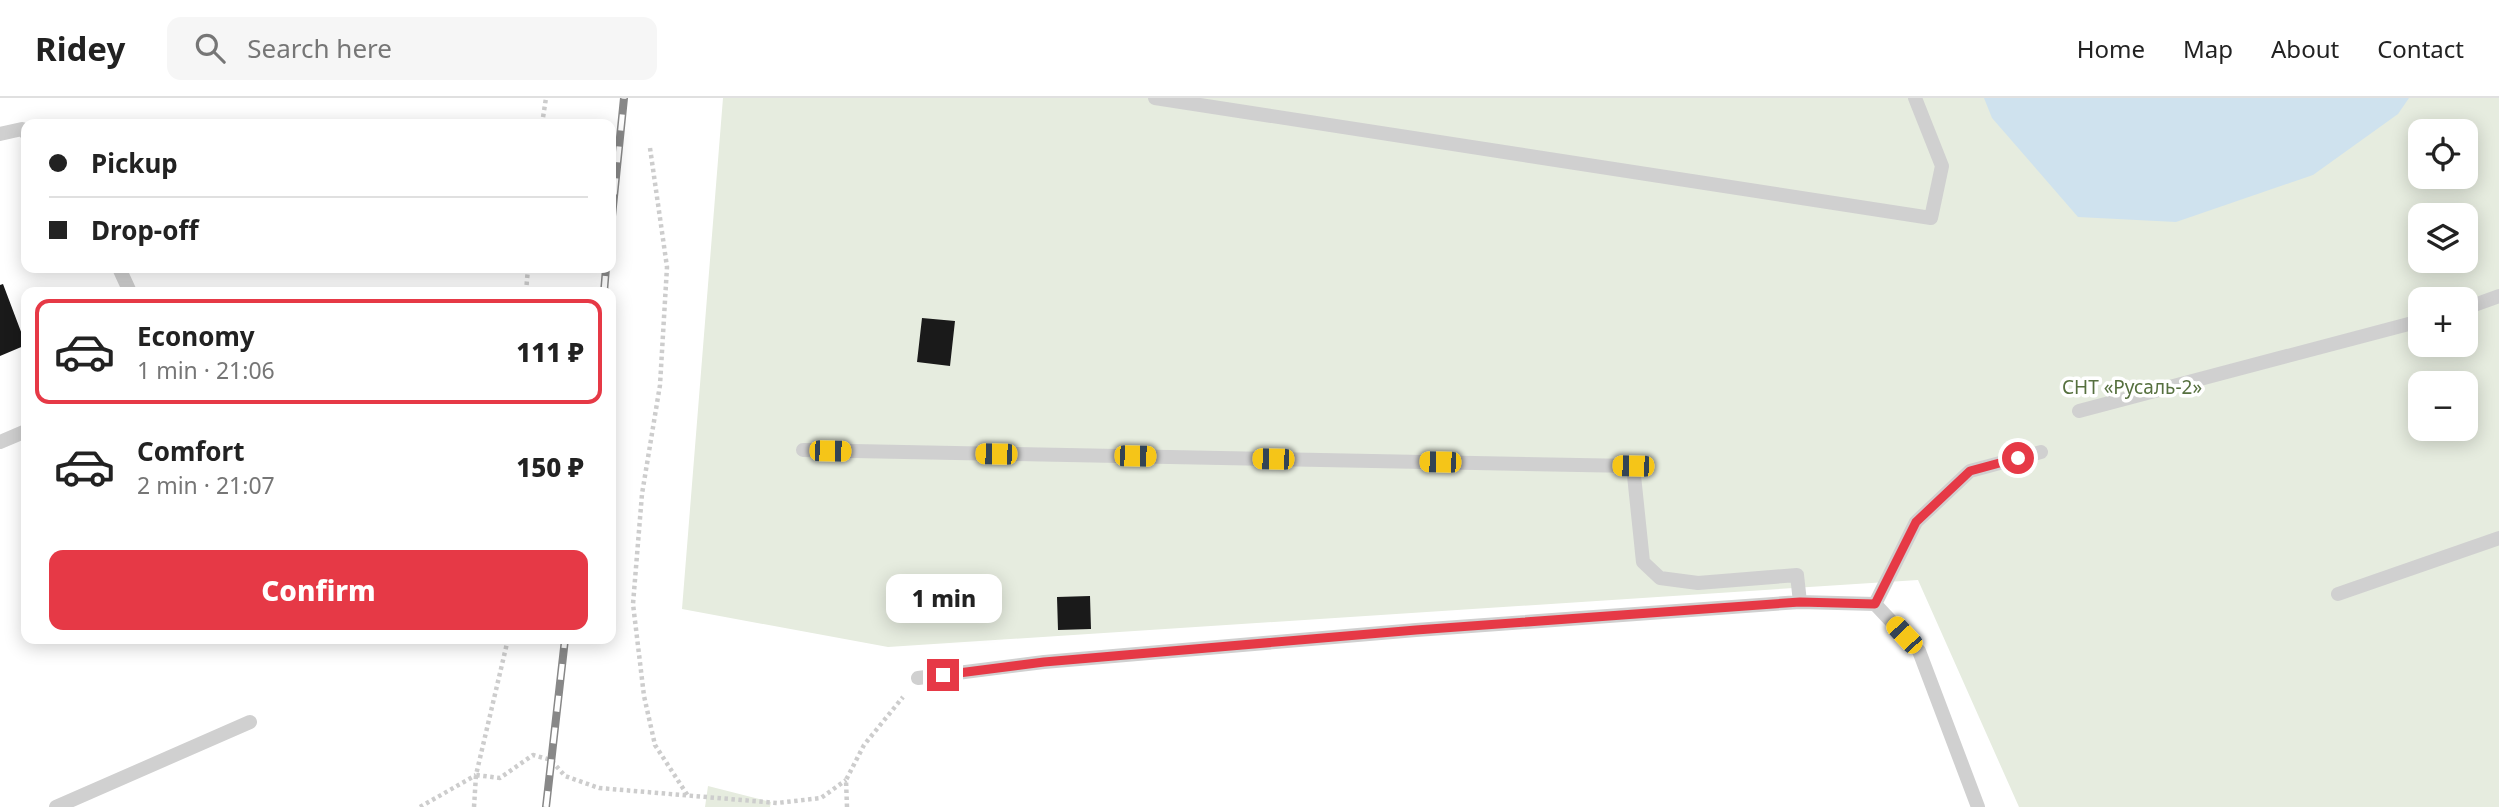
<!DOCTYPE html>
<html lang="en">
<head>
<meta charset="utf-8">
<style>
	body { margin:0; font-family:"Noto Sans",sans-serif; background:#f6f6f6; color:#222; height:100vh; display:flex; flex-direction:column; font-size:26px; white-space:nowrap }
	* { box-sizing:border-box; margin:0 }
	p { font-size:23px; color:#767676 }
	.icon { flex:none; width:38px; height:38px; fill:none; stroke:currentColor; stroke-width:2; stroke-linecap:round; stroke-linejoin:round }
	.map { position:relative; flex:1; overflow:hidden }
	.side { position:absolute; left:21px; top:189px; width:595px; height:357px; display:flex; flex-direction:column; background:#fff; border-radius:14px; box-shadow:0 4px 18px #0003 }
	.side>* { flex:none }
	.hud { position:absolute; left:21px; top:21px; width:595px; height:154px; border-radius:14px; box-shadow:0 4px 18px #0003; display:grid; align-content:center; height:154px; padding:0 28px; background:#fff }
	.fabs { position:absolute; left:2408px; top:21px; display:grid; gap:14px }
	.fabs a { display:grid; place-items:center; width:70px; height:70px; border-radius:14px; background:#fff; box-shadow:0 4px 18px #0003; font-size:35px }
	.end { position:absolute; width:32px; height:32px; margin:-16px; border:9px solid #e63946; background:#fff; box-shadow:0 0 0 4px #fff }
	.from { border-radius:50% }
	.bubble { position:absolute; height:49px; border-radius:14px; background:#fff; box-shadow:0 4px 18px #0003; font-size:23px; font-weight:800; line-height:49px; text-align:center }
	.car { position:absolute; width:21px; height:42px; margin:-21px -10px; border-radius:9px; box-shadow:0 0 5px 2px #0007; background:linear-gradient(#f5c518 24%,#345 0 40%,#f5c518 0 76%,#345 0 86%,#f5c518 0) }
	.hud b { display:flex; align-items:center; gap:24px; height:66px; font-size:26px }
	.hud b+b { border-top:2px solid #e0e0e0 }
	.hud i { width:18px; height:18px; background:#222 }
	ul { padding:12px 0 0; list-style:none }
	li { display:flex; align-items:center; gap:21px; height:105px; margin:0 14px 10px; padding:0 14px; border:4px solid transparent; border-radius:14px }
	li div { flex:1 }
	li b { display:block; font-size:26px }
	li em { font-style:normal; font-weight:800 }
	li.current { border-color:#e63946 }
	li>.icon { width:63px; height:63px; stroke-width:1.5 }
	.button { display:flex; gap:14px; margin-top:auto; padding:14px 28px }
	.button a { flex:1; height:80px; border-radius:14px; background:#e63946; color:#fff; font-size:28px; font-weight:800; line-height:80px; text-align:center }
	header { display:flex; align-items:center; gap:42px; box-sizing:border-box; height:98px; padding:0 35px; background:#fff; border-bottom:2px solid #e0e0e0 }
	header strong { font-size:33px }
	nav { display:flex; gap:38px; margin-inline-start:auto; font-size:24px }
	.search { width:490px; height:63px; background:#f6f6f6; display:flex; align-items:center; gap:18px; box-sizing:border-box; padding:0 24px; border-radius:14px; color:#767676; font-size:26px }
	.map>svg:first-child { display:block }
</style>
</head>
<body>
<header>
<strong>Ridey</strong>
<div class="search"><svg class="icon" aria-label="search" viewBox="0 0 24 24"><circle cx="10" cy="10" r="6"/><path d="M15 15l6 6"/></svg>Search here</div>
<nav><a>Home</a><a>Map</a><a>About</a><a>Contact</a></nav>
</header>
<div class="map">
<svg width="2499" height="709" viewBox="0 0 2499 709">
	<rect width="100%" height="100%" fill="#fff"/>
	<path fill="#e6ecdf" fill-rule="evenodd" d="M723,0H2499V709H2019L1918,482L888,549L682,511ZM2420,33H2466V79H2420ZM2420,117H2466V163H2420ZM2420,201H2466V247H2420ZM2420,285H2466V331H2420Z
		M708,688L771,704L770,709H705Z"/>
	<path fill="#cfe2ee" d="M1984,0H2409L2398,16L2313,77L2176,124L2078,119L1992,20Z"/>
	<path fill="#1a1a1a" d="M3,186L26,247L0,258V187Z
		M922,220L955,223L950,268L917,264Z
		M1090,498L1091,531L1058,532L1057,499Z"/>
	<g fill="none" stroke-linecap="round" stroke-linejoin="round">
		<path stroke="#cdcdcd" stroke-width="4.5" stroke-dasharray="3.5 3.5" stroke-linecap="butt" d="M542,26L546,0
			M650,50L667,169L660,287L642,396L633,506L644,598L655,647L688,698
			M526,194L528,170
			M508,541L476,677L500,680L533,657L551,662L565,678L599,690L777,705L821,700L846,682
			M420,709L476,677
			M474,709L476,677
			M847,709L846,682L864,647L903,599"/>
		<path stroke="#d0d0d0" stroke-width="14" d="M1155,0L1931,120L1942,68L1915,0
			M0,36L22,31L26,35
			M119,170L130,194
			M2466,210L2499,198
			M2079,313L2420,223
			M0,344L26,333
			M803,352L1633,368L1643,464L1660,480L1698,485L1797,477L1800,504
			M2338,496L2499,440
			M1875,506L1916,424L1970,373L2041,354
			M918,580L1044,564L1416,532L1800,504L1875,506L1919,553L1978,709
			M56,709L250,624"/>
		<g stroke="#888" stroke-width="8">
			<path id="rail" d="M611,128L624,0
				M604,194L606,170
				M546,709L565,541"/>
		</g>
		<use href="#rail" stroke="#fff" stroke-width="5" stroke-dasharray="16" stroke-linecap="butt"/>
	</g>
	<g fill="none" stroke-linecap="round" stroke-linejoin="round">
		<path stroke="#e63946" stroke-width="9" d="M943,577L1044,564L1416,532L1800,504L1875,506L1916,424L1970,373L2018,360"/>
	</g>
	<g text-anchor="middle" stroke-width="7" stroke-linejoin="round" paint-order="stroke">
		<g font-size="19" fill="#56703f" stroke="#fff">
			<text x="2132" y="296">СНТ «Русаль-2»</text>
		</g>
	</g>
</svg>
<div class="fabs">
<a><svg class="icon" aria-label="locate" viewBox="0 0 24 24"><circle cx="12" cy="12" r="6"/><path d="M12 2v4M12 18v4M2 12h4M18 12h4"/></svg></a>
<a><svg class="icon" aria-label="layers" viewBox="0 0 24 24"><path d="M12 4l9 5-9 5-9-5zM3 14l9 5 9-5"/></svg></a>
<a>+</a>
<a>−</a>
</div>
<i class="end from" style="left:2018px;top:360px"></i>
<i class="end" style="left:943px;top:577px"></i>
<div class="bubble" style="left:886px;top:476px;width:116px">1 min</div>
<i class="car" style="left:830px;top:353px;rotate:91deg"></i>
<i class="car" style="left:996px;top:356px;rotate:271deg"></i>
<i class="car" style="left:1135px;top:358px;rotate:91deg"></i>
<i class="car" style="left:1273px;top:361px;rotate:271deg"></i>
<i class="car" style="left:1440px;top:364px;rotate:271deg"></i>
<i class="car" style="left:1633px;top:368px;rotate:271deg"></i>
<i class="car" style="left:1904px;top:537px;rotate:317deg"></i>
<div class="hud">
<b><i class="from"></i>Pickup</b>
<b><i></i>Drop-off</b>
</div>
<section class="side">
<ul>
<li class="current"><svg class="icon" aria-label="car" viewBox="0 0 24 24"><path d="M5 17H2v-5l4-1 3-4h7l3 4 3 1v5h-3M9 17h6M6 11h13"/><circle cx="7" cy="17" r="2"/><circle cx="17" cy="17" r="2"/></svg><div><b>Economy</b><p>1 min · 21:06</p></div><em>111 ₽</em></li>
<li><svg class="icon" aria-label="car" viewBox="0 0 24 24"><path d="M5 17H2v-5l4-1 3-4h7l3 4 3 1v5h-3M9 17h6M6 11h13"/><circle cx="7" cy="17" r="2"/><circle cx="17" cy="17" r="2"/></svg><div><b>Comfort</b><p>2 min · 21:07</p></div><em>150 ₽</em></li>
</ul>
<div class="button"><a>Confirm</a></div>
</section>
</div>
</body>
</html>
